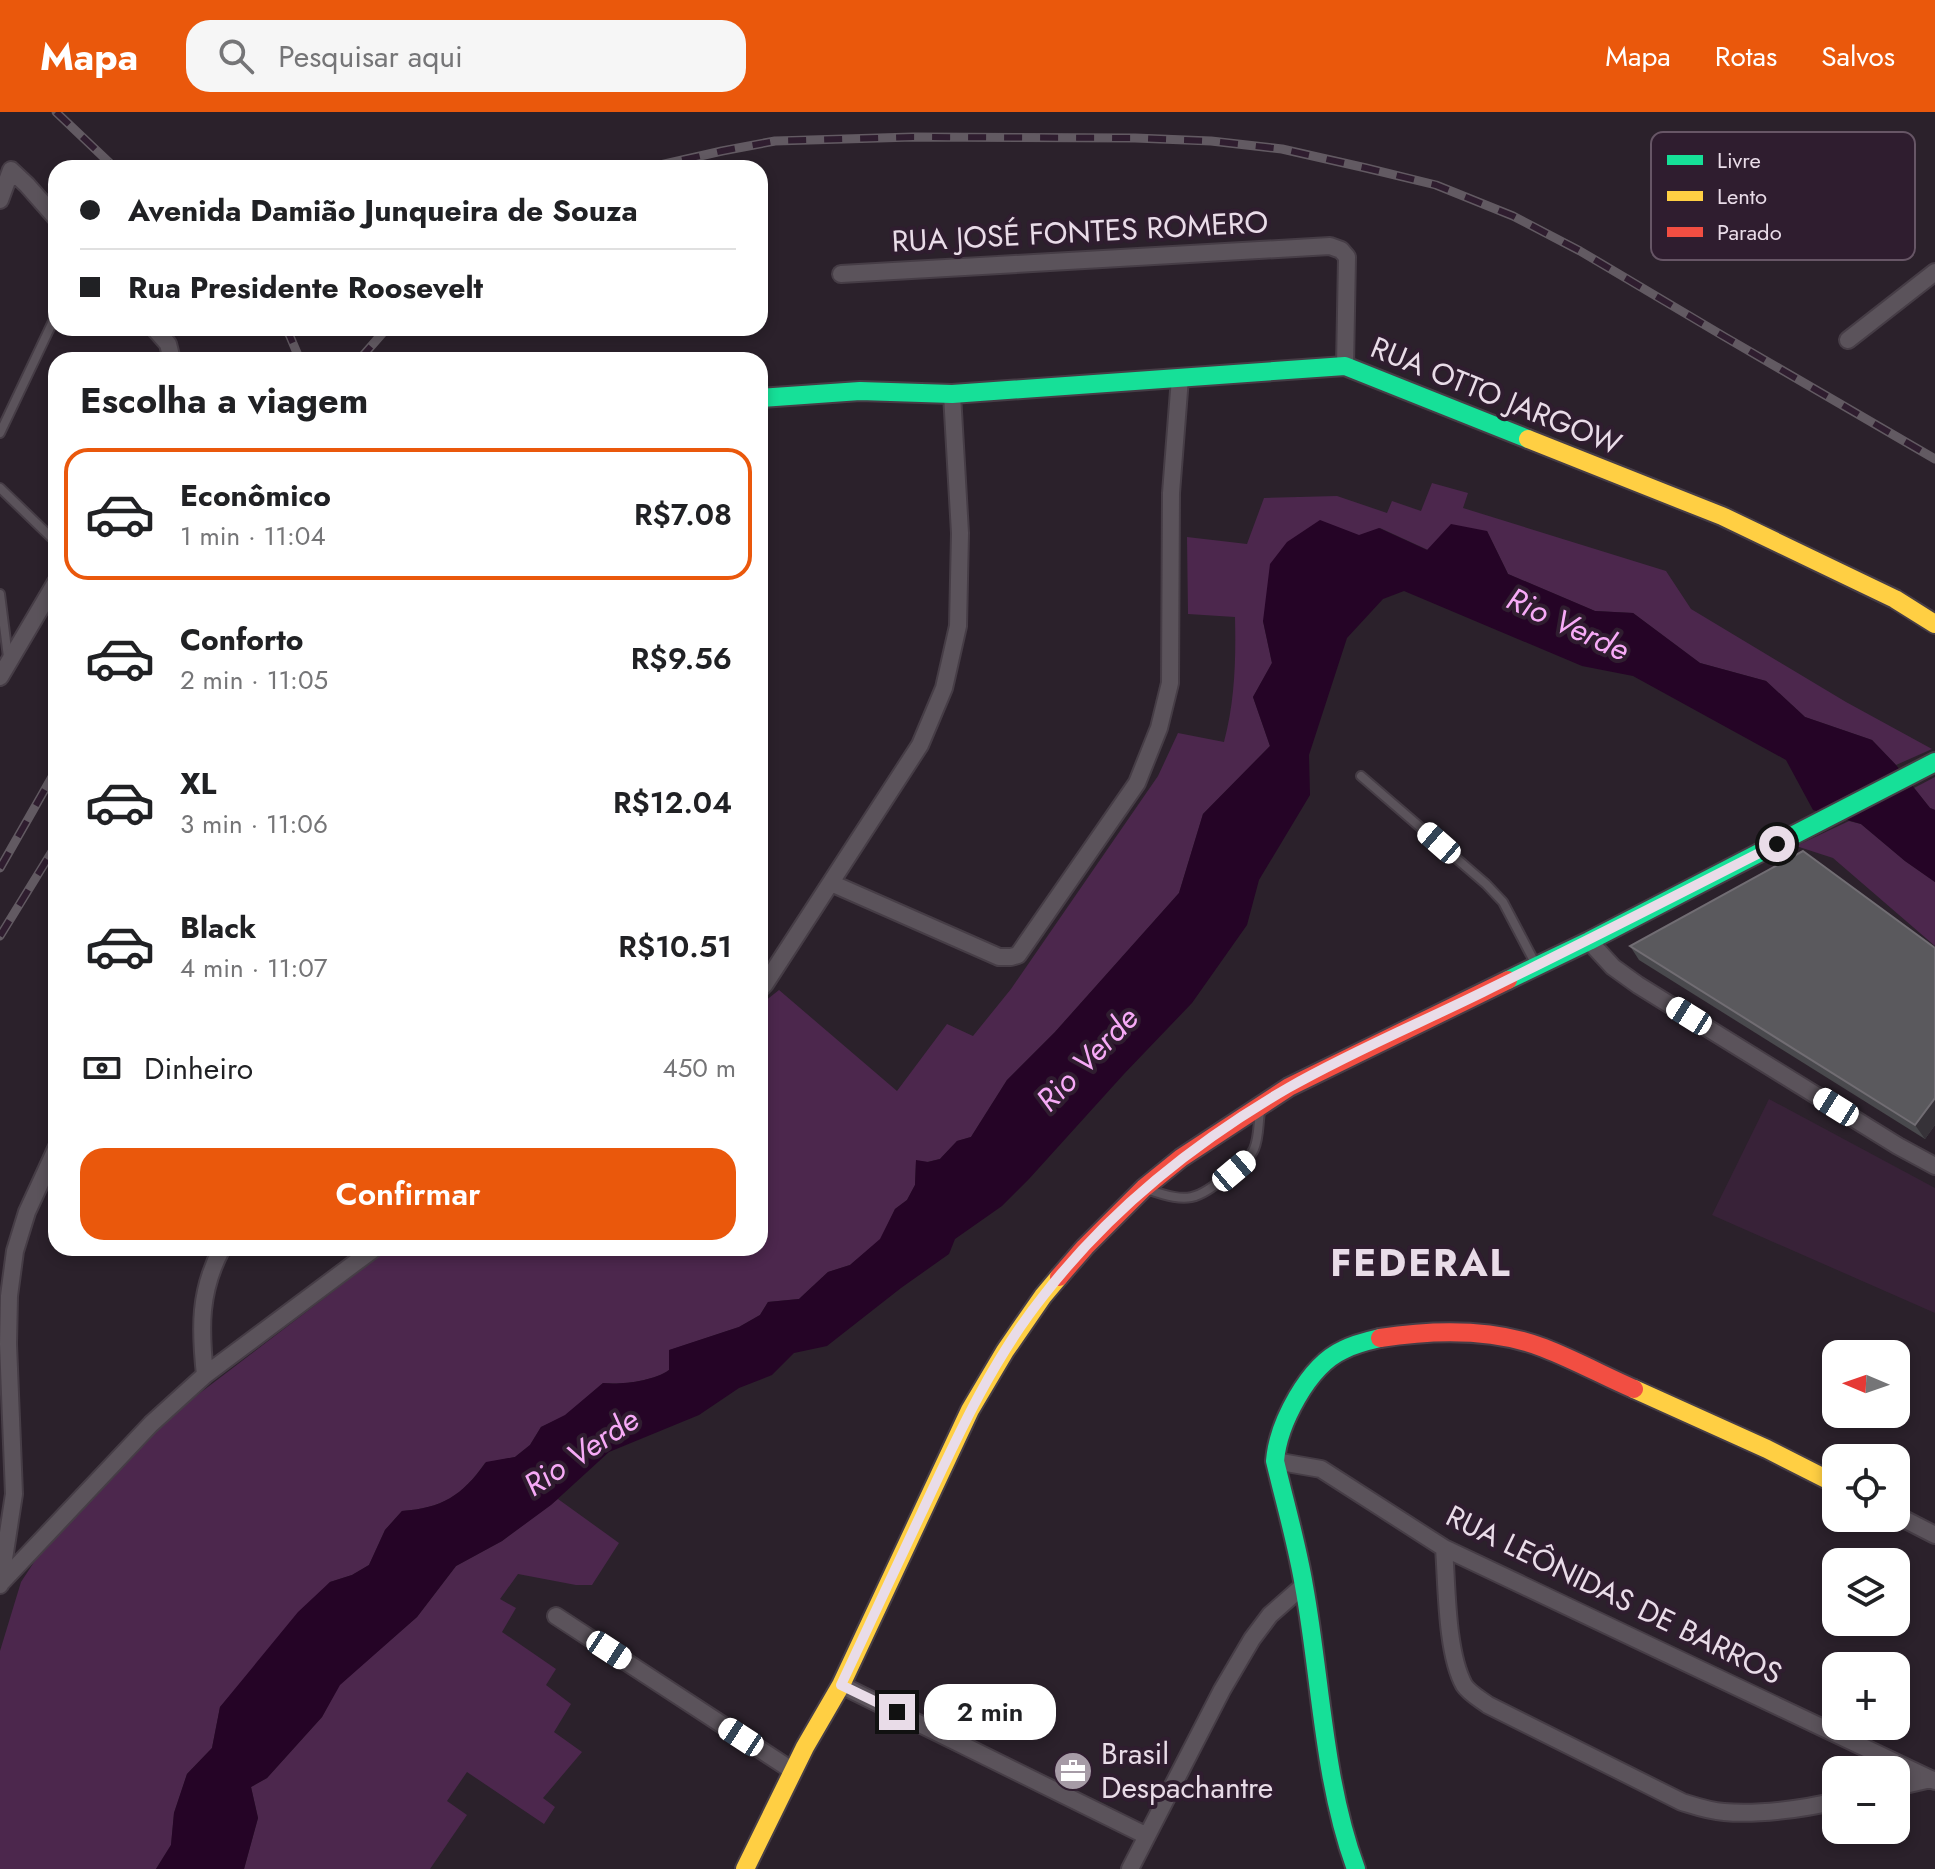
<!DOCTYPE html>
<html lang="pt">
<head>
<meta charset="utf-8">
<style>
	body { margin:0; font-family:Jost,sans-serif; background:#f6f6f6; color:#202124; height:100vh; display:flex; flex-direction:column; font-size:30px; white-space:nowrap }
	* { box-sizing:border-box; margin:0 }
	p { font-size:26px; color:#757577 }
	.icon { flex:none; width:44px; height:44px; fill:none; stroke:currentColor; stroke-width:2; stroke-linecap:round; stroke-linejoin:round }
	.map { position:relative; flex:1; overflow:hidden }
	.details { position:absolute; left:48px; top:240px; width:720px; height:904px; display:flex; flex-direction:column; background:#fff; border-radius:24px; box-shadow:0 4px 12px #0003 }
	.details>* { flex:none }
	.top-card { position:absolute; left:48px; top:48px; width:720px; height:176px; border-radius:24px; box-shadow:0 4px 12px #0003; display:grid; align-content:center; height:176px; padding:0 32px; background:#fff }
	.needle { width:52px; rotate:272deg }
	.fabs { position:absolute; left:1822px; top:1228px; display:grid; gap:16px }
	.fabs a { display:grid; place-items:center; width:88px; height:88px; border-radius:16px; background:#fff; box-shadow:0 4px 12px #0003; font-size:40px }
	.end { position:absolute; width:36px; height:36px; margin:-18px; border:10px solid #e9dce8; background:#111; box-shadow:0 0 0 4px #111 }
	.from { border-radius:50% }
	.bubble { position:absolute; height:56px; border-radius:24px; background:#fff; box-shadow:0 4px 12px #0003; font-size:26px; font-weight:600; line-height:56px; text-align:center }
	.car { position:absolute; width:24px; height:48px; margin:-24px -12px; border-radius:10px; box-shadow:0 0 6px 2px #0007; background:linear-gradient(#fff 24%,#345 0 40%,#fff 0 76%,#345 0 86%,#fff 0) }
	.top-card b { display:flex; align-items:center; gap:28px; height:76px; font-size:30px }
	.top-card b+b { border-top:2px solid #e0e0e0 }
	.top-card i { width:20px; height:20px; background:#202124 }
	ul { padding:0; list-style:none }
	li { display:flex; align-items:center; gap:24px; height:132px; margin:0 16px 12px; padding:0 16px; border:4px solid transparent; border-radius:24px }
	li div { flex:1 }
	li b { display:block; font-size:30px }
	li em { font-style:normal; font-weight:600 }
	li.current { border-color:#ea580c }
	li>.icon { width:72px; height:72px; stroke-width:1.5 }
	h2 { padding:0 32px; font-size:36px; line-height:96px }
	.pay { display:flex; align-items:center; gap:20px; height:88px; padding:0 32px; font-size:30px }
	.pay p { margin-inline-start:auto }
	.button { display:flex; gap:16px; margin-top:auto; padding:16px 32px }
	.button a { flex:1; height:92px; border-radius:24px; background:#ea580c; color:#fff; font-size:32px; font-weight:600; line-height:92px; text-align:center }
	header { display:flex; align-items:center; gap:48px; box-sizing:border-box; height:112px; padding:0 40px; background:#ea580c; color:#fff }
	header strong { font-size:38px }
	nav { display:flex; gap:44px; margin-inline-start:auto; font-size:28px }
	.search { width:560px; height:72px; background:#f6f6f6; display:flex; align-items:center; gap:20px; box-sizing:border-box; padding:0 28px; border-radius:24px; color:#757577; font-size:30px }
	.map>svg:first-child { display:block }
</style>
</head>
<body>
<header>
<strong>Mapa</strong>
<div class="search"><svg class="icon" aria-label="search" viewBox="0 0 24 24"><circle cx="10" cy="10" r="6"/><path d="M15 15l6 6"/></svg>Pesquisar aqui</div>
<nav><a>Mapa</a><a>Rotas</a><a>Salvos</a></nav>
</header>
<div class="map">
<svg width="1935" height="1757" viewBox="0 0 1935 1757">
	<rect width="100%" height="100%" fill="#2b212b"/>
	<path fill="#382238" d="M1769,987L1935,1076V1201L1712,1103Z"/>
	<path fill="#4c274d" d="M1432,371L1468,381L1463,396L1666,459L1691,497L1846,590L1932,637L1896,653L1872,628L1805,605L1766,569L1700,551L1633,501L1595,499L1508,462L1487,419L1428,438L1380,416L1263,509L1272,551L1253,585L1270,634L1203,702L1179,781L1055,920L1007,968L971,1025L957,1029L940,1047L927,1050L916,1049L915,1073L907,1088L895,1097L881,1127L850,1153L828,1160L799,1187L768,1190L760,1203L739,1215L670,1238L669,1258C654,1269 621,1273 603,1271L565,1304L541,1315L530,1333L515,1345L485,1351C462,1384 442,1396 402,1399L385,1418L369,1453L352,1463L330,1470L220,1595L212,1636L187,1662L174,1701L171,1733L156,1757H0V1539L21,1470L40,1441L158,1313L390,1136H760V893L779,878L897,979L947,912L973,924L1011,877L1158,664L1178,621L1224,630C1235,589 1236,547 1235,505L1188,502L1187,425L1247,432L1264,386L1337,384L1387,401L1392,389L1421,399Z
		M1935,665V698L1930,696L1914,676Z
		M1849,709L1861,712L1905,749L1935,770V834L1833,746L1796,734Z
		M558,1387L619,1431L592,1473H576L518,1462L500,1487L516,1496L502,1520L556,1557L546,1573L571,1592L554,1620L582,1640L543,1686L555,1695L544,1712L467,1660L447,1689L467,1703L430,1757H244L258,1706L251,1675L267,1666L322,1605L339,1573L417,1505L456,1454L502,1429Z"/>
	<path fill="#250426" d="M1320,408L1359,423L1379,416L1427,438L1451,412L1487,419L1508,462L1595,499L1633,501L1700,551L1766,569L1805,605L1872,628L1896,653L1930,696L1935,698V770L1905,749L1861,712L1813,698L1786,648L1633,564L1582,554L1404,479L1383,487L1347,526L1309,643L1310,683L1259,768L1247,813L1192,891L1124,962L1029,1067L1002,1094L955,1127L949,1142L901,1176L827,1234L794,1241L772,1263L739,1276L699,1303L609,1340L551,1393L502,1429L456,1454L417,1505L340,1573L322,1605L267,1666L251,1675L258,1706L244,1757H156L171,1733L174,1701L187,1662L212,1636L220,1595L298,1500L330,1470L352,1463L369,1453L385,1418L402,1399C442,1396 462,1384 486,1350L515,1345L530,1333L541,1315L565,1303L603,1271C621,1273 654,1269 669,1258V1238L739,1215L760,1203L768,1190L799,1187L828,1160L850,1153L880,1127L895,1097L907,1088L915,1073L916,1048L928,1050L940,1047L957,1029L971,1025L1007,968L1055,920L1179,781L1203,702L1270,634L1253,585L1272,551L1263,509L1270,452L1287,430Z"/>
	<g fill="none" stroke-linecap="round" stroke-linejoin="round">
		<g stroke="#463d46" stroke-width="12">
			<path id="lane" d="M0,321L56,203
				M0,376L56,430
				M0,482L8,545
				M1361,664L1486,772L1503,790L1534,849
				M1149,1078C1189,1091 1195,1089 1228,1063C1237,1056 1249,1048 1254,1037C1259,1026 1258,1012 1260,1000"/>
		</g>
		<g stroke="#463d46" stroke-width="20">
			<path id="street" d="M0,88L11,58L27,73L56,106
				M841,162L1330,134L1341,138L1347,145L1345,254
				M154,216L168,232L172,248
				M1848,228L1935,160
				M0,565L56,470
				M831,771L999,845H1011L1018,843L1137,671L1159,616L1170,571L1171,381L1180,266
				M1589,829L1613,855L1638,873L1898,1034L1935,1054
				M760,877L765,872L920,633L944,576L958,514L960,421L952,282
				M205,1263C200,1216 199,1179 222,1136
				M1275,1349L1321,1357L1444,1436L1935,1669
				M1896,1403L1935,1423
				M1444,1436C1447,1473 1446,1540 1464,1573C1469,1581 1480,1587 1488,1593L1682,1690C1695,1694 1709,1699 1724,1700C1757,1703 1804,1697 1836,1689
				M0,1472L151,1312L205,1263L375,1136
				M0,1473L14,1382L8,1232L9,1184L15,1139L27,1100L56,1037
				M556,1504L793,1659
				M841,1573L1147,1724
				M1896,1675L1931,1667
				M1130,1757L1222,1578L1252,1527L1270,1503L1304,1473"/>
		</g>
		<g stroke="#463d46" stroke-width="22">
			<path id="fast" d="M760,286L860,279L952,282L1345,254L1528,327
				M1508,868L1589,829L1935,650
				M1356,1757C1323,1668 1321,1567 1304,1474C1297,1432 1285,1391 1275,1349C1278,1312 1308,1254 1343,1238C1354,1232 1367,1229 1380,1226"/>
		</g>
		<g stroke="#463d46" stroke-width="22">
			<path id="slow" d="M1528,327L1722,404L1895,487L1935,512
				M1634,1277L1767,1337L1836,1372
				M745,1757L805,1635L841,1573L970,1298L1005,1239L1043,1184L1059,1165"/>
		</g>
		<g stroke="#463d46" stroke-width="22">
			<path id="jam" d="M1059,1165L1085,1135L1144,1076L1181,1046L1289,975L1508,868
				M1380,1226C1433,1218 1493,1216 1544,1236C1575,1248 1604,1264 1634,1277"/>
		</g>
		<use href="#lane" stroke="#5b535b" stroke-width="8"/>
		<use href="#street" stroke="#5b535b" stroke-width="16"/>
		<use href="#fast" stroke="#16e098" stroke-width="18"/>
		<use href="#slow" stroke="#ffcf43" stroke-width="18"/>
		<use href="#jam" stroke="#f24e42" stroke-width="18"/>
		<g stroke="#625a62" stroke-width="9">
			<path id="rail" d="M56,0L115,56
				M647,56L722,39L775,29L913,25L1135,26L1211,29L1282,37L1366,56L1436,73L1513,104L1580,139L1725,225L1935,347
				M283,216L289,222L300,248
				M359,248L387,216
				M0,756L56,658
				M0,824L56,733"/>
		</g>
		<use href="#rail" stroke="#2f1d2f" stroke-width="6" stroke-dasharray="18" stroke-linecap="butt"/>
	</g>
	<path fill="#49494d" d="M1630,834L1935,836V1013L1925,1027L1639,848Z"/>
	<path fill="#363238" d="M1935,986V1013L1925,1027L1915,1013Z"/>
	<path fill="#5a595d" stroke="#716d73" stroke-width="2" d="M1803,739L1935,836V986L1915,1013L1630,834Z"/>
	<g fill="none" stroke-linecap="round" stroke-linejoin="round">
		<path stroke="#e9dce8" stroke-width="10" d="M897,1600L841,1573C868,1515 895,1458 922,1400C957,1325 992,1248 1044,1183C1110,1098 1195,1030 1288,976C1351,940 1418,912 1483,880C1581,832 1679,782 1777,732"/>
	</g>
	<defs>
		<g id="office-disc" transform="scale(2)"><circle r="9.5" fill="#a69ba6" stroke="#2f1d2f"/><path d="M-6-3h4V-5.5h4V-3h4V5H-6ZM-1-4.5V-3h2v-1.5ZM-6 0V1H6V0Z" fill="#fff"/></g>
	</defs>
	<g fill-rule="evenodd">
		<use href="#office-disc" x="1073" y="1659"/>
	</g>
	<g text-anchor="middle" stroke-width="8" stroke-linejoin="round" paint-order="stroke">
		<g font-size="30" fill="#e9dce8" stroke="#2f1d2f">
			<text transform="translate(1080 120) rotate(-3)" y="10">RUA JOSÉ FONTES ROMERO</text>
			<text transform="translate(1496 284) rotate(22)" y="10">RUA OTTO JARGOW</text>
			<text transform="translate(1614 1483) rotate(26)" y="10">RUA LEÔNIDAS DE BARROS</text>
		</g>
		<g font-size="30" fill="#e9dce8" stroke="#2f1d2f" text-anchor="start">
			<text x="1101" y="1652">Brasil<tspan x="1101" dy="34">Despachantre</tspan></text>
		</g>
		<g font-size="32" font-style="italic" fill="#f7aaf7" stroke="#2f1d2f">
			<text transform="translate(1568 512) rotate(25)" y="11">Rio Verde</text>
			<text transform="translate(1087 947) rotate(-46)" y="11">Rio Verde</text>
			<text transform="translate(581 1340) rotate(-34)" y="11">Rio Verde</text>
		</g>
		<g font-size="38" font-weight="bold" letter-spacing="2" fill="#e9dce8" stroke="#2f1d2f">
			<text x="1421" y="1164">FEDERAL</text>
		</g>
	</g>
	<rect x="1651" y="20" width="264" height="128" rx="12" fill="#2f1d2f" stroke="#675666" stroke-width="2"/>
	<rect x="1667" y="43" width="36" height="10" fill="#16e098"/>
	<rect x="1667" y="79" width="36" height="10" fill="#ffcf43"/>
	<rect x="1667" y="115" width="36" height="10" fill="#f24e42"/>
	<g font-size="22" fill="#e9dce8">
		<text x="1717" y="56">Livre</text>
		<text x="1717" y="92">Lento</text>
		<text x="1717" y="128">Parado</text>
	</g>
</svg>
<div class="fabs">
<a><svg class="needle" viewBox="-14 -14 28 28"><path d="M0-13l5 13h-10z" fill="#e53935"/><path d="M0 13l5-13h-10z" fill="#757577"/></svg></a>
<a><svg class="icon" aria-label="locate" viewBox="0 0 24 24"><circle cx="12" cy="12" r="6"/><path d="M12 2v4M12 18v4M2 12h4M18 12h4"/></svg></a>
<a><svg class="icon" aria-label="layers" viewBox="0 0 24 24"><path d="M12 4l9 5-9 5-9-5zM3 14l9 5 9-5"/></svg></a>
<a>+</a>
<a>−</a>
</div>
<i class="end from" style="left:1777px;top:732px"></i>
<i class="end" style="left:897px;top:1600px"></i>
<div class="bubble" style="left:924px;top:1572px;width:132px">2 min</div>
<i class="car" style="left:1439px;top:731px;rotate:311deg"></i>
<i class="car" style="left:1689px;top:904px;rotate:302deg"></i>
<i class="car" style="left:1836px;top:995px;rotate:302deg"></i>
<i class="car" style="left:1234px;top:1059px;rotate:50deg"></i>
<i class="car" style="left:609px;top:1538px;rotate:123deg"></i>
<i class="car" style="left:741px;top:1625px;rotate:303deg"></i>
<div class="top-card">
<b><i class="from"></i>Avenida Damião Junqueira de Souza</b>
<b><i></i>Rua Presidente Roosevelt</b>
</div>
<section class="details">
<h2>Escolha a viagem</h2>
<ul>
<li class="current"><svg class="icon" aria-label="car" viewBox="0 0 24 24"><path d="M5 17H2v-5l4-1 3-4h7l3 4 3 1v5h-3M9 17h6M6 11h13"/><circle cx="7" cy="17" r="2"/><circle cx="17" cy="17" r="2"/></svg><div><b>Econômico</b><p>1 min · 11:04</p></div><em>R$7.08</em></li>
<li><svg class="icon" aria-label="car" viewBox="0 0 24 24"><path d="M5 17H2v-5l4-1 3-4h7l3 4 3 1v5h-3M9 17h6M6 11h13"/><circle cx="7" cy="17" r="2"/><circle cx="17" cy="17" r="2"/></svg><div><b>Conforto</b><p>2 min · 11:05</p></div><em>R$9.56</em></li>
<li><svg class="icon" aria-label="car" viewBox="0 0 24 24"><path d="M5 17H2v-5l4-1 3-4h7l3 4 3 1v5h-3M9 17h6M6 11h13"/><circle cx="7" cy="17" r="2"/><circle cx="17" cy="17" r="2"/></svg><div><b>XL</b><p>3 min · 11:06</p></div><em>R$12.04</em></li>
<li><svg class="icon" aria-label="car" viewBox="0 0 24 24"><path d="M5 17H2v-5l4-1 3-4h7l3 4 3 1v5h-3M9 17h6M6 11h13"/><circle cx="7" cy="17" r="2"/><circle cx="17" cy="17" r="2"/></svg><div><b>Black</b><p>4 min · 11:07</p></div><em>R$10.51</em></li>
</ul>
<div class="pay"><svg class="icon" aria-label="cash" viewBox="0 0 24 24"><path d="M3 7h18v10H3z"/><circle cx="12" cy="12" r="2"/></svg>Dinheiro<p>450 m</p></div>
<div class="button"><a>Confirmar</a></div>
</section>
</div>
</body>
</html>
